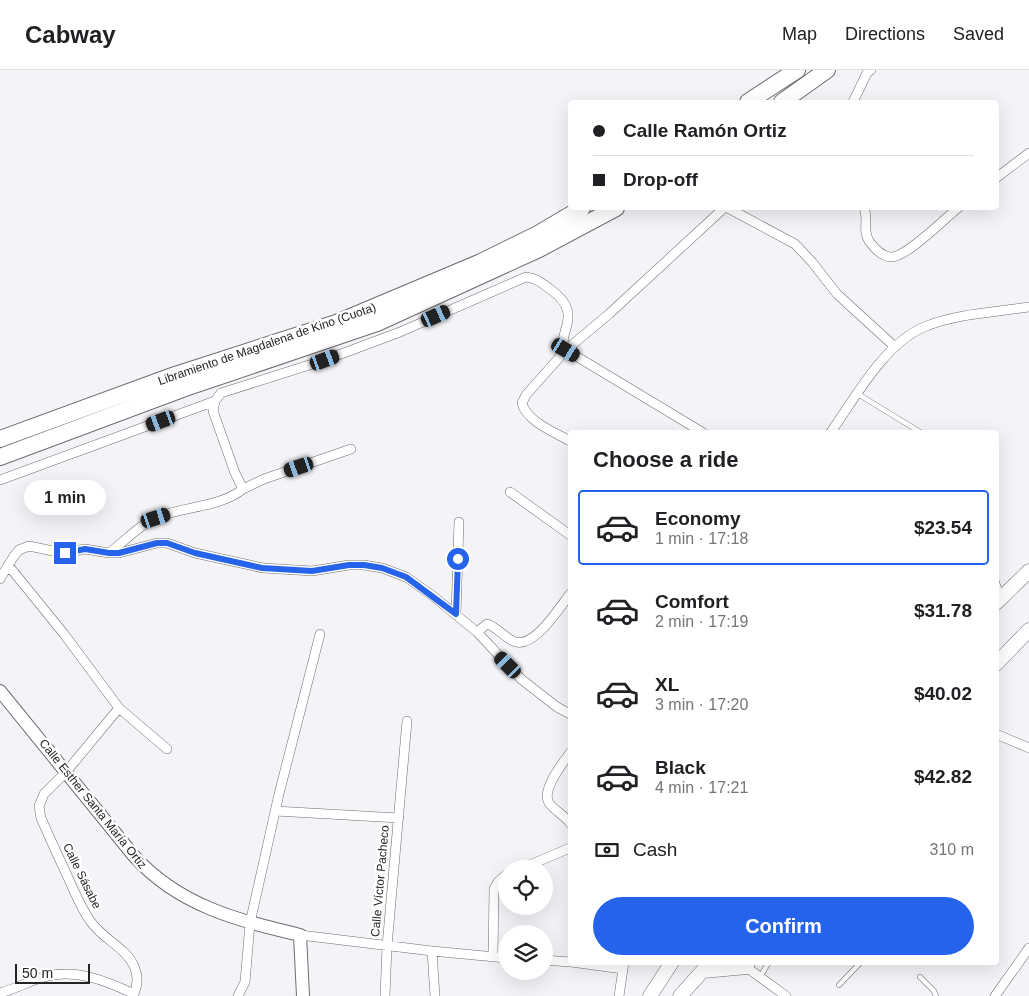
<!DOCTYPE html>
<html lang="en">
<head>
<meta charset="utf-8">
<style>
	body { margin:0; font-family:Arial,sans-serif; background:#f2f2f2; color:#202124; height:100vh; display:flex; flex-direction:column; font-size:19px; white-space:nowrap }
	* { box-sizing:border-box; margin:0 }
	p { font-size:16px; color:#757577 }
	.icon { flex:none; width:28px; height:28px; fill:none; stroke:currentColor; stroke-width:2; stroke-linecap:round; stroke-linejoin:round }
	.map { position:relative; flex:1; overflow:hidden }
	.side { position:absolute; left:568px; top:360px; width:431px; height:535px; display:flex; flex-direction:column; background:#fff; border-radius:5px; box-shadow:0 5px 20px #0002 }
	.side>* { flex:none }
	.hud { position:absolute; left:568px; top:30px; width:431px; height:110px; border-radius:5px; box-shadow:0 5px 20px #0002; display:grid; align-content:center; height:110px; padding:0 25px; background:#fff }
	.fabs { position:absolute; left:498px; top:790px; display:grid; gap:10px }
	.fabs a { display:grid; place-items:center; width:55px; height:55px; border-radius:50%; background:#fff; box-shadow:0 5px 20px #0002; font-size:25px }
	.scale { position:absolute; left:15px; bottom:12px; width:75px; box-sizing:border-box; padding-left:5px; border:2px solid #232324; border-top:0; font-size:14px; line-height:18px; white-space:nowrap; color:#232324; -webkit-text-stroke:4px #fff; paint-order:stroke }
	.end { position:absolute; width:22px; height:22px; margin:-11px; border:6px solid #2563eb; background:#fff; box-shadow:0 0 0 2px #fff }
	.from { border-radius:50% }
	.bubble { position:absolute; height:35px; border-radius:18px; background:#fff; box-shadow:0 5px 20px #0002; font-size:16px; font-weight:600; line-height:35px; text-align:center }
	.car { position:absolute; width:15px; height:30px; margin:-15px -8px; border-radius:6px; box-shadow:0 0 4px 1px #0007; background:linear-gradient(#222 24%,#8ab4d8 0 40%,#222 0 76%,#8ab4d8 0 86%,#222 0) }
	.hud b { display:flex; align-items:center; gap:18px; height:48px; font-size:19px }
	.hud b+b { border-top:1px solid #e0e0e0 }
	.hud i { width:12px; height:12px; background:#202124 }
	ul { padding:0; list-style:none }
	li { display:flex; align-items:center; gap:15px; height:75px; margin:0 10px 8px; padding:0 15px; border:2px solid transparent; border-radius:5px }
	li div { flex:1 }
	li b { display:block; font-size:19px }
	li em { font-style:normal; font-weight:600 }
	li.selected { border-color:#2563eb }
	li>.icon { width:45px; height:45px; stroke-width:1.5 }
	h2 { padding:0 25px; font-size:22px; line-height:60px }
	.pay { display:flex; align-items:center; gap:12px; height:55px; padding:0 25px; font-size:19px }
	.pay p { margin-inline-start:auto }
	.button { display:flex; gap:10px; margin-top:auto; padding:10px 25px }
	.button a { flex:1; height:58px; border-radius:30px; background:#2563eb; color:#fff; font-size:20px; font-weight:600; line-height:58px; text-align:center }
	header { display:flex; align-items:center; gap:30px; box-sizing:border-box; height:70px; padding:0 25px; background:#fff; border-bottom:1px solid #e0e0e0 }
	header strong { font-size:24px }
	nav { display:flex; gap:28px; margin-inline-start:auto; font-size:18px }
	.map>svg:first-child { display:block }
</style>
</head>
<body>
<header>
<strong>Cabway</strong>
<nav><a>Map</a><a>Directions</a><a>Saved</a></nav>
</header>
<div class="map">
<svg width="1029" height="926" viewBox="0 0 1029 926">
	<rect width="100%" height="100%" fill="#f4f4f8"/>
	<g fill="none" stroke-linecap="round" stroke-linejoin="round">
		<g stroke="#6d6d71" stroke-width="5.5">
			<path id="lane" d="M858,324L920,362
				M996,510L1001,524
				M760,907L769,892
				M920,907L934,921L936,926
				M839,915L861,892"/>
		</g>
		<g stroke="#6d6d71" stroke-width="10">
			<path id="street" d="M853,32L867,3L871,0
				M996,108L1029,83
				M728,138L795,174L812,192L837,224L895,277
				M864,138C869,149 862,160 869,171C874,178 882,186 890,187C905,189 945,148 958,138
				M831,362C855,328 884,274 924,257C955,244 995,242 1029,237
				M570,371C554,362 526,351 522,333L526,325L566,280L609,244L724,138
				M351,379L264,409L243,419L235,403L213,341L215,331L221,323L325,290L400,262L526,207C536,208 542,213 550,219C587,245 554,264 566,280L702,362
				M0,410L215,331
				M510,422L570,465
				M109,483C124,472 138,456 155,448C183,436 219,438 243,419
				M8,495L64,564L119,638L66,702L44,724L39,736L41,748C50,769 60,790 70,812C76,825 82,840 91,852C103,869 126,878 134,896C139,907 138,916 133,926
				M0,509L14,486L19,480L29,476L58,482L65,483L85,479L109,483H119L157,473H167L195,483L263,498L312,501L349,495H364L382,498L406,507L433,526L477,562L521,609L557,637L570,644
				M456,544L459,452
				M477,562L487,554C497,557 504,567 513,571C533,581 559,538 570,524
				M119,638L167,679
				M996,664L1029,678
				M570,683C562,694 541,720 549,733C555,741 564,745 570,753
				M275,741L399,748
				M520,799L570,778
				M300,865L432,881L506,888
				M432,881L435,926
				M493,887L494,819L498,812L506,805
				M544,890L570,892
				M571,892L623,899
				M742,894L786,926
				M0,923C15,919 29,911 44,907C75,898 107,911 134,924
				M238,926L245,912L250,853L279,724L320,564
				M385,926L387,876L407,651
				M619,926L624,892
				M995,926L1029,878"/>
		</g>
		<g stroke="#6d6d71" stroke-width="14">
			<path id="secondary" d="M0,621L134,786C179,836 237,850 300,865L303,926"/>
		</g>
		<g stroke="#6d6d71" stroke-width="15">
			<path id="primary" d="M996,533L1029,501
				M996,594L1029,560
				M703,901L747,897V892
				M650,926L672,892
				M680,926L708,895"/>
		</g>
		<g stroke="#6d6d71" stroke-width="18">
			<path id="highway" d="M748,32L797,0
				M782,32L827,0
				M0,369L175,305L336,253L481,192L538,164L582,138
				M0,387L185,318L377,253L539,179L616,138"/>
		</g>
		<use href="#lane" stroke="#fff" stroke-width="4.5"/>
		<use href="#street" stroke="#fff" stroke-width="9"/>
		<use href="#secondary" stroke="#fff" stroke-width="12"/>
		<use href="#primary" stroke="#fff" stroke-width="14"/>
		<use href="#highway" stroke="#fff" stroke-width="16"/>
	</g>
	<g fill="none" stroke-linecap="round" stroke-linejoin="round">
		<path stroke="#2563eb" stroke-width="6" d="M65,483L85,479L109,483H119L157,473H167L195,483L262,498L312,501L349,495H364L382,498L406,507L456,544L458,489"/>
	</g>
	<g text-anchor="middle" stroke-width="5" stroke-linejoin="round" paint-order="stroke">
		<g font-size="12" fill="#232324" stroke="#fff">
			<text transform="translate(267 274) rotate(-19)" y="4">Libramiento de Magdalena de Kino (Cuota)</text>
			<text transform="translate(93 734) rotate(51)" y="4">Calle Esther Santa María Ortiz</text>
			<text transform="translate(82 806) rotate(64)" y="4">Calle Sásabe</text>
			<text transform="translate(380 811) rotate(-85)" y="4">Calle Víctor Pacheco</text>
		</g>
	</g>
</svg>
<div class="fabs">
<a><svg class="icon" aria-label="locate" viewBox="0 0 24 24"><circle cx="12" cy="12" r="6"/><path d="M12 2v4M12 18v4M2 12h4M18 12h4"/></svg></a>
<a><svg class="icon" aria-label="layers" viewBox="0 0 24 24"><path d="M12 4l9 5-9 5-9-5zM3 14l9 5 9-5"/></svg></a>
</div>
<div class="scale">50 m</div>
<i class="end from" style="left:458px;top:489px"></i>
<i class="end" style="left:65px;top:483px"></i>
<div class="bubble" style="left:24px;top:410px;width:82px">1 min</div>
<i class="car" style="left:436px;top:246px;rotate:66deg"></i>
<i class="car" style="left:566px;top:280px;rotate:121deg"></i>
<i class="car" style="left:325px;top:290px;rotate:70deg"></i>
<i class="car" style="left:161px;top:351px;rotate:250deg"></i>
<i class="car" style="left:299px;top:397px;rotate:251deg"></i>
<i class="car" style="left:156px;top:448px;rotate:72deg"></i>
<i class="car" style="left:508px;top:595px;rotate:315deg"></i>
<div class="hud">
<b><i class="from"></i>Calle Ramón Ortiz</b>
<b><i></i>Drop-off</b>
</div>
<section class="side">
<h2>Choose a ride</h2>
<ul>
<li class="selected"><svg class="icon" aria-label="car" viewBox="0 0 24 24"><path d="M5 17H2v-5l4-1 3-4h7l3 4 3 1v5h-3M9 17h6M6 11h13"/><circle cx="7" cy="17" r="2"/><circle cx="17" cy="17" r="2"/></svg><div><b>Economy</b><p>1 min · 17:18</p></div><em>$23.54</em></li>
<li><svg class="icon" aria-label="car" viewBox="0 0 24 24"><path d="M5 17H2v-5l4-1 3-4h7l3 4 3 1v5h-3M9 17h6M6 11h13"/><circle cx="7" cy="17" r="2"/><circle cx="17" cy="17" r="2"/></svg><div><b>Comfort</b><p>2 min · 17:19</p></div><em>$31.78</em></li>
<li><svg class="icon" aria-label="car" viewBox="0 0 24 24"><path d="M5 17H2v-5l4-1 3-4h7l3 4 3 1v5h-3M9 17h6M6 11h13"/><circle cx="7" cy="17" r="2"/><circle cx="17" cy="17" r="2"/></svg><div><b>XL</b><p>3 min · 17:20</p></div><em>$40.02</em></li>
<li><svg class="icon" aria-label="car" viewBox="0 0 24 24"><path d="M5 17H2v-5l4-1 3-4h7l3 4 3 1v5h-3M9 17h6M6 11h13"/><circle cx="7" cy="17" r="2"/><circle cx="17" cy="17" r="2"/></svg><div><b>Black</b><p>4 min · 17:21</p></div><em>$42.82</em></li>
</ul>
<div class="pay"><svg class="icon" aria-label="cash" viewBox="0 0 24 24"><path d="M3 7h18v10H3z"/><circle cx="12" cy="12" r="2"/></svg>Cash<p>310 m</p></div>
<div class="button"><a>Confirm</a></div>
</section>
</div>
</body>
</html>
